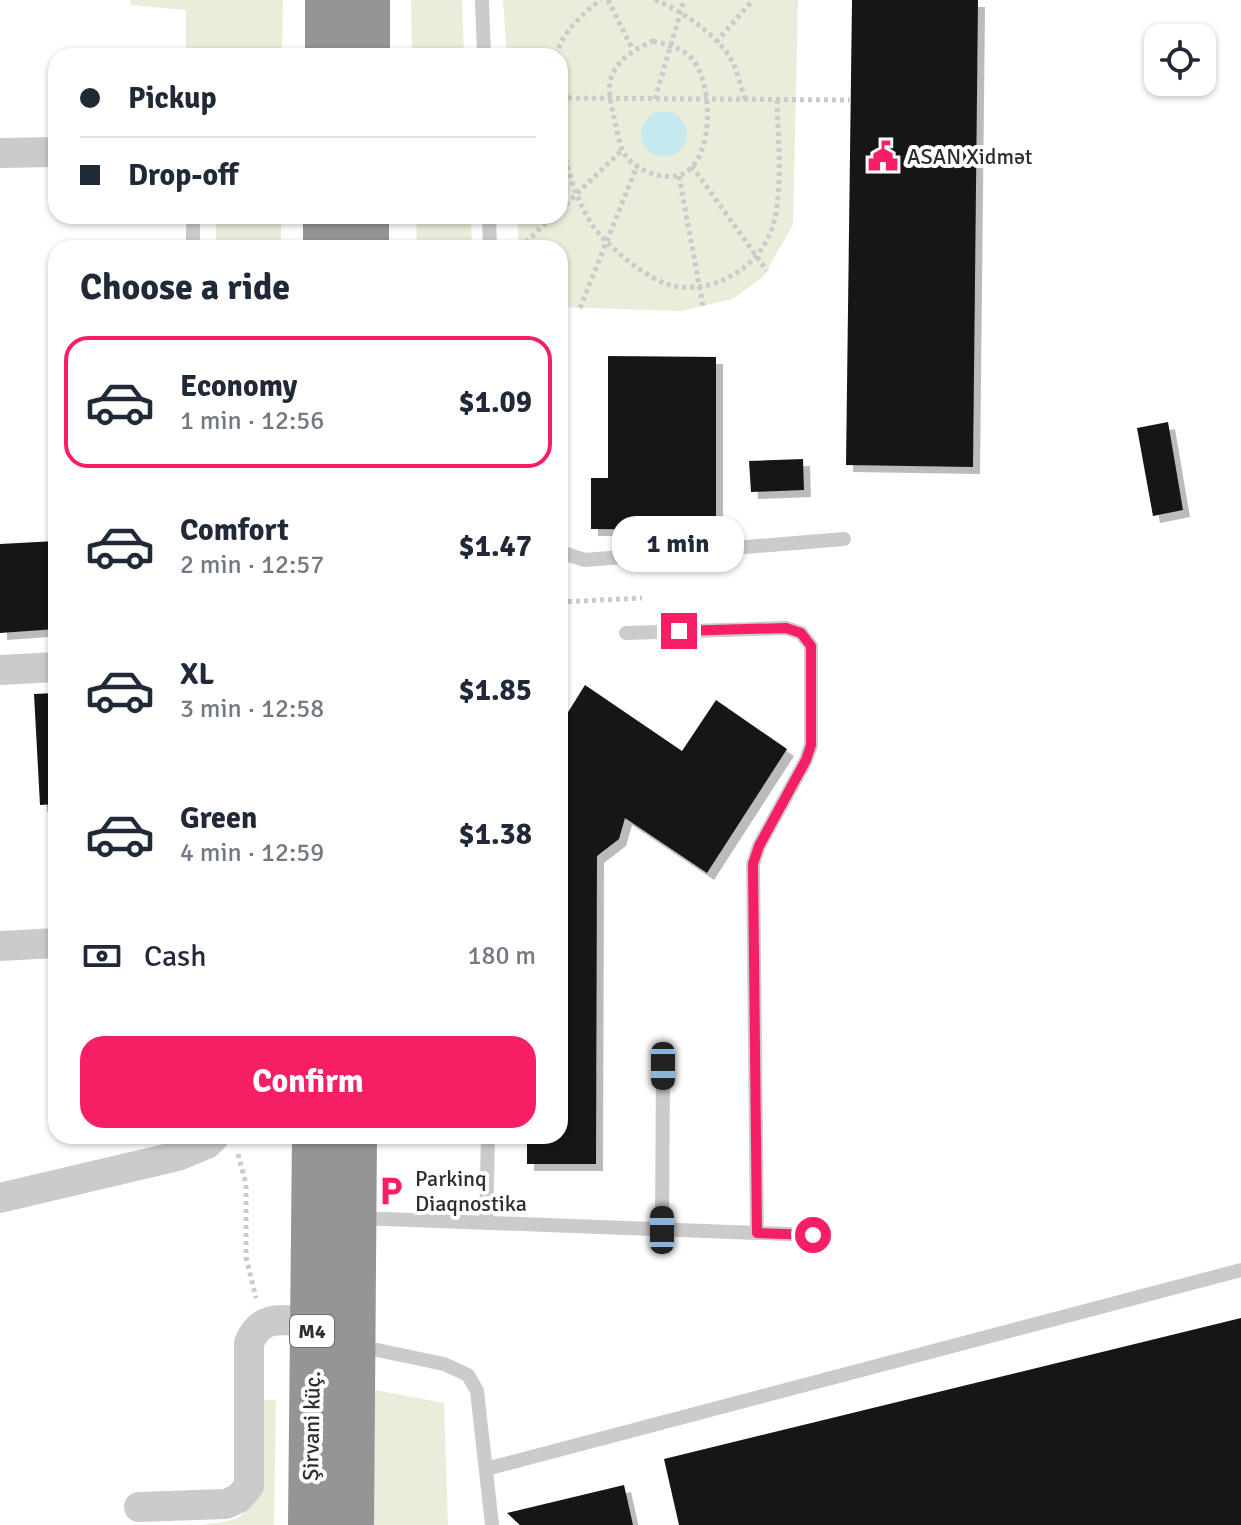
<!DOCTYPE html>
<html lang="en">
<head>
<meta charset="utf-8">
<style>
	body { margin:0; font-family:Signika,sans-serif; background:#f6f6f7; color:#1f2937; height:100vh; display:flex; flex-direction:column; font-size:30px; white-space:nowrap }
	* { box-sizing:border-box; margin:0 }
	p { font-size:26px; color:#747a83 }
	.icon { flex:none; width:44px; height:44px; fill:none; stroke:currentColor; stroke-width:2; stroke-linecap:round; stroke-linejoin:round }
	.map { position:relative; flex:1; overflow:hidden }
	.panel { position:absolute; left:48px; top:240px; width:520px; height:904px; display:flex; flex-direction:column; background:#fff; border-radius:24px; box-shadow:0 2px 6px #0004 }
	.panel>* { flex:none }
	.guide { position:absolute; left:48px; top:48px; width:520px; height:176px; border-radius:24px; box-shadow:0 2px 6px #0004; display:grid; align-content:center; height:176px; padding:0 32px; background:#fff }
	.buttons { position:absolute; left:1144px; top:24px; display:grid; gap:16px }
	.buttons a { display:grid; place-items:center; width:72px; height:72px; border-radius:16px; background:#fff; box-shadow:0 2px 6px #0004; font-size:40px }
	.end { position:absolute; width:36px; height:36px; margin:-18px; border:10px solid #f71f63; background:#fff; box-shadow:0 0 0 4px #fff }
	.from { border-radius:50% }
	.bubble { position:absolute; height:56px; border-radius:24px; background:#fff; box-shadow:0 2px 6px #0004; font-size:26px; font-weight:700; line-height:56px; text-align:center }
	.car { position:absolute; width:24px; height:48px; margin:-24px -12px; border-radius:10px; box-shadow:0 0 6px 2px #0007; background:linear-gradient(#222 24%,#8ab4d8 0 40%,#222 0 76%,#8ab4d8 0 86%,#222 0) }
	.guide b { display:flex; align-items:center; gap:28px; height:76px; font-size:30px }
	.guide b+b { border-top:2px solid #e0e1e3 }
	.guide i { width:20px; height:20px; background:#1f2937 }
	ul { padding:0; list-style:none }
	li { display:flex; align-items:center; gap:24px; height:132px; margin:0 16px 12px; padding:0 16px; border:4px solid transparent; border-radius:24px }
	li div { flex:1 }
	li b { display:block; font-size:30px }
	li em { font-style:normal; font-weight:700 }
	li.on { border-color:#f71f63 }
	li>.icon { width:72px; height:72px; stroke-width:1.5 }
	h2 { padding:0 32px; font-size:36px; line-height:96px }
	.pay { display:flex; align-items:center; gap:20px; height:88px; padding:0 32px; font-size:30px }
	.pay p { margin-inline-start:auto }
	.cta { display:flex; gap:16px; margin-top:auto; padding:16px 32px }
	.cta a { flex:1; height:92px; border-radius:24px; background:#f71f63; color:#fff; font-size:32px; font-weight:700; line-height:92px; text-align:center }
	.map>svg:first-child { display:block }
</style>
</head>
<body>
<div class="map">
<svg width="1241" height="1525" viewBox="0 0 1241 1525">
	<defs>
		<filter id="shadow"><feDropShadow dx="7" dy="7" stdDeviation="0" flood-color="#0004"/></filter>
	</defs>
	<rect width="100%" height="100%" fill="#fff"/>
	<path fill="#e9edda" d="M130,0H283L282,56H186V10L131,5Z
		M411,0H462L464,56H412Z
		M503,0H798L793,225L763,277L733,299L681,311L560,307V248H519L517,216H560V56H507Z
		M216,216H281V248H216Z
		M416,216H471L472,248H417Z
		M370,1389L444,1403L448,1525H372Z
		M256,1400H276L274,1525H202C214,1523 229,1522 239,1517C261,1506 255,1424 256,1400Z"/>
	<path fill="#c5e9ef" d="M641 134a23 23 0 1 1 46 0a23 23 0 1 1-46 0Z"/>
	<path fill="#151515" filter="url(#shadow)" d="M852,0H978L973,467L846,465Z
		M608,356L716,357V530L591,529V478H608Z
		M1168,422L1183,510L1153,516L1137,428Z
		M803,459L804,490L751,492L749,461Z
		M56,541V629L0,633V544Z
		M585,685L682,751L716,700L787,749L707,873L625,818L619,839L597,856L596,1164H527V1136H560V725Z
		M56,693V804L40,805L34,694Z
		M1241,1318V1525H679L664,1459Z
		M624,1485L633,1525H520L507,1513Z"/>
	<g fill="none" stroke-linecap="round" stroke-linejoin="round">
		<path stroke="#cbcbcb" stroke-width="5" stroke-dasharray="4 4" stroke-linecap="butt" d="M608,0L633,50
			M655,0C681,10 721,37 733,63C738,74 741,88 745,99
			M653,41C665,44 677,47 687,54C715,74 717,169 676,176C656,179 628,167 621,147C618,138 616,127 614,117C611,104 607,88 612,75C619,58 637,48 653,41Z
			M716,42L753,0
			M557,56C559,35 584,12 601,0
			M560,98L851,100
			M655,99L684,0
			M560,135C567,167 575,199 593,226C607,246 647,279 670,285C714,296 763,266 774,222C783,183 778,139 777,100
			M692,166L767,271
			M679,176L703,306
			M560,210L622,150
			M520,248L553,216
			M580,308L637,166
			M560,602L642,598
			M238,1154L246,1184V1257L256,1298"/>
		<path stroke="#cbcbcb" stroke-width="14" d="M482,0L484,56
			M193,216V248
			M489,216L490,248
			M560,552L585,560L844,539
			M626,633L786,628L801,633L811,646V745L806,760L759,846L753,864L757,1233
			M358,1218L813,1235
			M486,1223L488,1136
			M662,1230L663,1066
			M358,1346L444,1364L468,1375L477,1391L492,1525
			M486,1469L1241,1270"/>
		<path stroke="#cbcbcb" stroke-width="30" d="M0,153L56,152
			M0,670L56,667
			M0,946L56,943
			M0,1198L178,1156L207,1144L215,1136
			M139,1507L226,1504L239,1498L249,1486V1343C262,1312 284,1321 312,1322"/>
		<path stroke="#959595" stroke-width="44" d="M327,56V0
			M368,56V0
			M325,248V216
			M367,248V216
			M310,1525L314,1136
			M352,1525L355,1136"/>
	</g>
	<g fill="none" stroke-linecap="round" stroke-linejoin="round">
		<path stroke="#f71f63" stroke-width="10" d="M679,631L786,628L801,633L811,646V745L806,760L759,846L753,864L757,1233L813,1235"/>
	</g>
	<defs>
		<g id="civic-bare" transform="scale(2.4)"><path d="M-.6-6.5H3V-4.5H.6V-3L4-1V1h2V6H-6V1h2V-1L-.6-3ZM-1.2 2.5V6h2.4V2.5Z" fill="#f71f63" stroke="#fff" stroke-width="2.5" paint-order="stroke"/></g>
		<g id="parking-bare" transform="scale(2.4)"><path d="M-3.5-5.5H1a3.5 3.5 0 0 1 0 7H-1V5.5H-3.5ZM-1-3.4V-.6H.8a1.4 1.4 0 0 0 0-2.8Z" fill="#f71f63" stroke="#fff" stroke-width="2.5" paint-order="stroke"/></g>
	</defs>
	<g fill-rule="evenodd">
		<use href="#civic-bare" x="883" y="156"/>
		<use href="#parking-bare" x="391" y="1191"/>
	</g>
	<g text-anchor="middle" stroke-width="8" stroke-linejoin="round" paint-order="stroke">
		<rect fill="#fff" stroke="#6d6d6d" stroke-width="2" x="290" y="1315" width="44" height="32" rx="6"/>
		<g font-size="20" font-weight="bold" fill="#2e2e2e">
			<text x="312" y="1338">M4</text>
		</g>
		<g font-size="22" fill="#2e2e2e" stroke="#fff" text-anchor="start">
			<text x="907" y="164">ASAN Xidmət</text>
			<text x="415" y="1186">Parkinq<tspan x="415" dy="25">Diaqnostika</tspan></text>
		</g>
		<g font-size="22" fill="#2e2e2e" stroke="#fff">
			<text transform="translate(311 1426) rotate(-89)" y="8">Şirvani küç.</text>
		</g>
	</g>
</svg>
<div class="buttons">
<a><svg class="icon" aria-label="locate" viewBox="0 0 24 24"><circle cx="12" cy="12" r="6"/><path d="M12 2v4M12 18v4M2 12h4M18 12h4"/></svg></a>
</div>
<i class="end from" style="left:813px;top:1235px"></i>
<i class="end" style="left:679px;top:631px"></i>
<div class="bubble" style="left:612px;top:516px;width:132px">1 min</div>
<i class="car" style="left:663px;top:1066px;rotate:180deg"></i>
<i class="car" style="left:662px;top:1230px;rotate:0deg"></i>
<div class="guide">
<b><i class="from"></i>Pickup</b>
<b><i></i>Drop-off</b>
</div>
<section class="panel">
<h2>Choose a ride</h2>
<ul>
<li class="on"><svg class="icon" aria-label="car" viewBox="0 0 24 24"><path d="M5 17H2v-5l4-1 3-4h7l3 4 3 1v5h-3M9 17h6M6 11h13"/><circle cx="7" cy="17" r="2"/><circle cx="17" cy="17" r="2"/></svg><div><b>Economy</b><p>1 min · 12:56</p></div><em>$1.09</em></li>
<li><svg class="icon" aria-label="car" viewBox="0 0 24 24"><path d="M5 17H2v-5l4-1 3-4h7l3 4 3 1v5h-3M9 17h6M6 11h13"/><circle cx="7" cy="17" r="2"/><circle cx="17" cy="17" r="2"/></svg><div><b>Comfort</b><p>2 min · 12:57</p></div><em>$1.47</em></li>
<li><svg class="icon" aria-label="car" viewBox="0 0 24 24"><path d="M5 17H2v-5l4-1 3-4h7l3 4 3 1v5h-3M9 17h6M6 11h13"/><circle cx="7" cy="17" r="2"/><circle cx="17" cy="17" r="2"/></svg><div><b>XL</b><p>3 min · 12:58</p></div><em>$1.85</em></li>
<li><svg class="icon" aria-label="car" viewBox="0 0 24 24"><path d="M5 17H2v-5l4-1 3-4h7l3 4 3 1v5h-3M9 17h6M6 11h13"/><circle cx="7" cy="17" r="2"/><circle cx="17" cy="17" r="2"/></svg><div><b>Green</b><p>4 min · 12:59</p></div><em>$1.38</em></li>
</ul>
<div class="pay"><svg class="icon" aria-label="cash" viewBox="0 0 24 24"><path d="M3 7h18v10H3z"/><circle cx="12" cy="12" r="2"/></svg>Cash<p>180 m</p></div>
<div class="cta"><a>Confirm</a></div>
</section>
</div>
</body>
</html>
